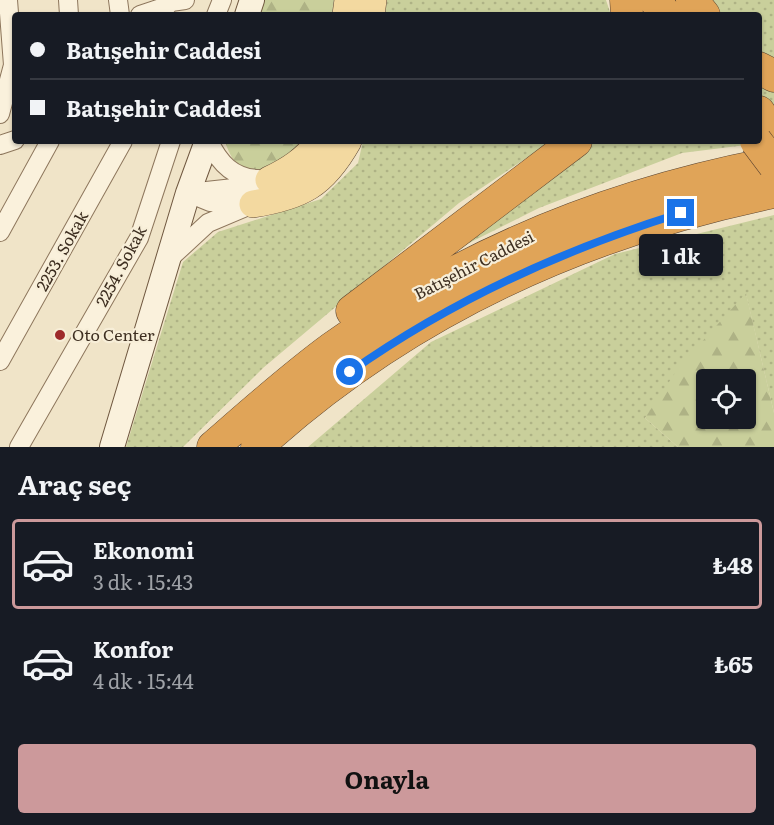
<!DOCTYPE html>
<html lang="tr">
<head>
<meta charset="utf-8">
<style>
	body { margin:0; font-family:Literata,serif; background:#20242c; color:#f1f3f6; height:100vh; display:flex; flex-direction:column; font-size:22px; white-space:nowrap }
	* { box-sizing:border-box; margin:0 }
	p { font-size:20px; color:#9ea1a6 }
	.icon { flex:none; width:33px; height:33px; fill:none; stroke:currentColor; stroke-width:2; stroke-linecap:round; stroke-linejoin:round }
	.map { position:relative; height:447px; overflow:hidden }
	.side { display:flex; flex-direction:column; background:#171b24; flex:1 }
	.side>* { flex:none }
	.hud { position:absolute; left:12px; top:12px; width:750px; height:132px; border-radius:6px; box-shadow:0 2px 4px #0004; display:grid; align-content:center; height:132px; padding:0 18px; background:#171b24 }
	.buttons { position:absolute; left:696px; top:369px; display:grid; gap:12px }
	.buttons a { display:grid; place-items:center; width:60px; height:60px; border-radius:6px; background:#171b24; box-shadow:0 2px 4px #0004; font-size:30px }
	.end { position:absolute; width:27px; height:27px; margin:-14px; border:8px solid #1a73e8; background:#fff; box-shadow:0 0 0 3px #fff }
	.from { border-radius:50% }
	.bubble { position:absolute; height:42px; border-radius:6px; background:#171b24; box-shadow:0 2px 4px #0004; font-size:20px; font-weight:700; line-height:42px; text-align:center }
	.hud b { display:flex; align-items:center; gap:21px; height:57px; font-size:22px }
	.hud b+b { border-top:2px solid #363941 }
	.hud i { width:15px; height:15px; background:#f1f3f6 }
	ul { padding:0; list-style:none }
	li { display:flex; align-items:center; gap:18px; height:90px; margin:0 12px 9px; padding:0 6px; border:3px solid transparent; border-radius:6px }
	li div { flex:1 }
	li b { display:block; font-size:22px }
	li em { font-style:normal; font-weight:700 }
	li.selected { border-color:#cc999b }
	li>.icon { width:54px; height:54px; stroke-width:1.5 }
	h2 { padding:0 18px; font-size:27px; line-height:72px }
	.action { display:flex; gap:12px; margin-top:auto; padding:12px 18px }
	.action a { flex:1; height:69px; border-radius:6px; background:#cc999b; color:#111; font-size:24px; font-weight:700; line-height:69px; text-align:center }
	.map>svg:first-child { display:block }
</style>
</head>
<body>
<div class="map">
<svg width="774" height="447" viewBox="0 0 774 447">
	<defs>
		<pattern id="grass-dots" width="8" height="8" patternUnits="userSpaceOnUse" patternTransform="scale(1.5)"><rect width="8" height="8" fill="#c9cf9b"/><path d="M2 2h.1M6 6h.1" fill="none" stroke="#aeb285" stroke-width="1.8" stroke-linecap="round"/></pattern>
		<pattern id="forest-firs" width="22" height="20" patternUnits="userSpaceOnUse" patternTransform="scale(1.5)"><rect width="22" height="20" fill="#c9cf9b"/><path d="M5 1l3.5 6h-7zM16 11l3.5 6h-7z" fill="#aeb285"/></pattern>
	</defs>
	<rect width="100%" height="100%" fill="#f0e4c8"/>
	<path fill="url(#grass-dots)" d="M387,0H606L611,15H385Z
		M710,0H774V61L759,53V15H720Z
		M759,83L774,90V108L771,111L759,94Z
		M363,141H552L459,203L263,368L183,447H126L183,262L218,232L321,199L358,163Z
		M594,141H743L746,145L682,153L539,208L439,258Z
		M774,215V413L746,294L645,418L678,447H308L431,342L615,254Z"/>
	<path fill="url(#forest-firs)" fill-rule="evenodd" d="M264,0H334L332,15H260Z
		M225,141H307C279,166 240,193 225,141Z
		M746,293L774,413V447H678L645,418L679,367ZM706,380H746V418H706Z"/>
	<g fill="none" stroke-linecap="round" stroke-linejoin="round">
		<g stroke="#8d765c" stroke-width="20">
			<path id="street" d="M68,0L69,15
				M118,0L120,15
				M140,15L167,6L171,2L185,0
				M216,15L222,0
				M0,114L13,65L8,0
				M209,141C219,163 233,178 258,179
				M0,145L15,140
				M188,193L243,187L269,180
				M188,193L210,202L244,204
				M0,232L50,141
				M170,258L208,223L253,204
				M0,361L123,141
				M19,447L139,238L171,141"/>
		</g>
		<g stroke="#6f573f" stroke-width="26">
			<path id="secondary" d="M247,15L252,0
				M112,447L188,193L207,141"/>
		</g>
		<g stroke="#5b4430" stroke-width="28">
			<path id="primary" d="M346,15L348,0
				M371,15L373,0
				M269,180C290,170 305,160 320,141
				M253,204C302,196 323,185 348,141"/>
		</g>
		<g stroke="#5b4430" stroke-width="33">
			<path id="highway" d="M626,0L627,15
				M655,0L666,15
				M692,0L704,15
				M759,68L774,76
				M759,112L774,135
				M352,311L576,141
				M213,447C252,413 291,378 332,348C464,253 615,193 774,163
				M257,447C405,312 579,232 774,192"/>
		</g>
		<use href="#street" stroke="#faf1dc" stroke-width="18"/>
		<use href="#secondary" stroke="#faf1dc" stroke-width="24"/>
		<use href="#primary" stroke="#f3d9a0" stroke-width="27"/>
		<use href="#highway" stroke="#e0a458" stroke-width="32"/>
		<g stroke="#5b4430" stroke-width="33" stroke-linecap="butt">
			<path id="highway-bridge" d="M756,141L774,165"/>
		</g>
		<use href="#highway-bridge" stroke="#e0a458" stroke-width="32"/>
	</g>
	<g fill="none" stroke-linecap="round" stroke-linejoin="round">
		<path stroke="#1a73e8" stroke-width="8" d="M350,372C452,300 562,250 681,213"/>
	</g>
	<circle fill="#9e2a2b" stroke="#f7eed8" stroke-width="2" cx="60" cy="335" r="6"/>
	<g text-anchor="middle" stroke-width="4.5" stroke-linejoin="round" paint-order="stroke">
		<g font-size="16" fill="#3d2e20" stroke="#f7eed8">
			<text transform="translate(62 251) rotate(-61)" y="6">2253. Sokak</text>
			<text transform="translate(474 265) rotate(-27)" y="6">Batışehir Caddesi</text>
			<text transform="translate(121 266) rotate(-62)" y="6">2254. Sokak</text>
		</g>
		<g font-size="16" fill="#3d2e20" stroke="#f7eed8" text-anchor="start">
			<text x="72" y="341">Oto Center</text>
		</g>
	</g>
</svg>
<div class="buttons">
<a><svg class="icon" aria-label="locate" viewBox="0 0 24 24"><circle cx="12" cy="12" r="6"/><path d="M12 2v4M12 18v4M2 12h4M18 12h4"/></svg></a>
</div>
<i class="end from" style="left:350px;top:372px"></i>
<i class="end" style="left:681px;top:213px"></i>
<div class="bubble" style="left:639px;top:234px;width:84px">1 dk</div>
<div class="hud">
<b><i class="from"></i>Batışehir Caddesi</b>
<b><i></i>Batışehir Caddesi</b>
</div>
</div>
<section class="side">
<h2>Araç seç</h2>
<ul>
<li class="selected"><svg class="icon" aria-label="car" viewBox="0 0 24 24"><path d="M5 17H2v-5l4-1 3-4h7l3 4 3 1v5h-3M9 17h6M6 11h13"/><circle cx="7" cy="17" r="2"/><circle cx="17" cy="17" r="2"/></svg><div><b>Ekonomi</b><p>3 dk · 15:43</p></div><em>₺48</em></li>
<li><svg class="icon" aria-label="car" viewBox="0 0 24 24"><path d="M5 17H2v-5l4-1 3-4h7l3 4 3 1v5h-3M9 17h6M6 11h13"/><circle cx="7" cy="17" r="2"/><circle cx="17" cy="17" r="2"/></svg><div><b>Konfor</b><p>4 dk · 15:44</p></div><em>₺65</em></li>
</ul>
<div class="action"><a>Onayla</a></div>
</section>
</body>
</html>
